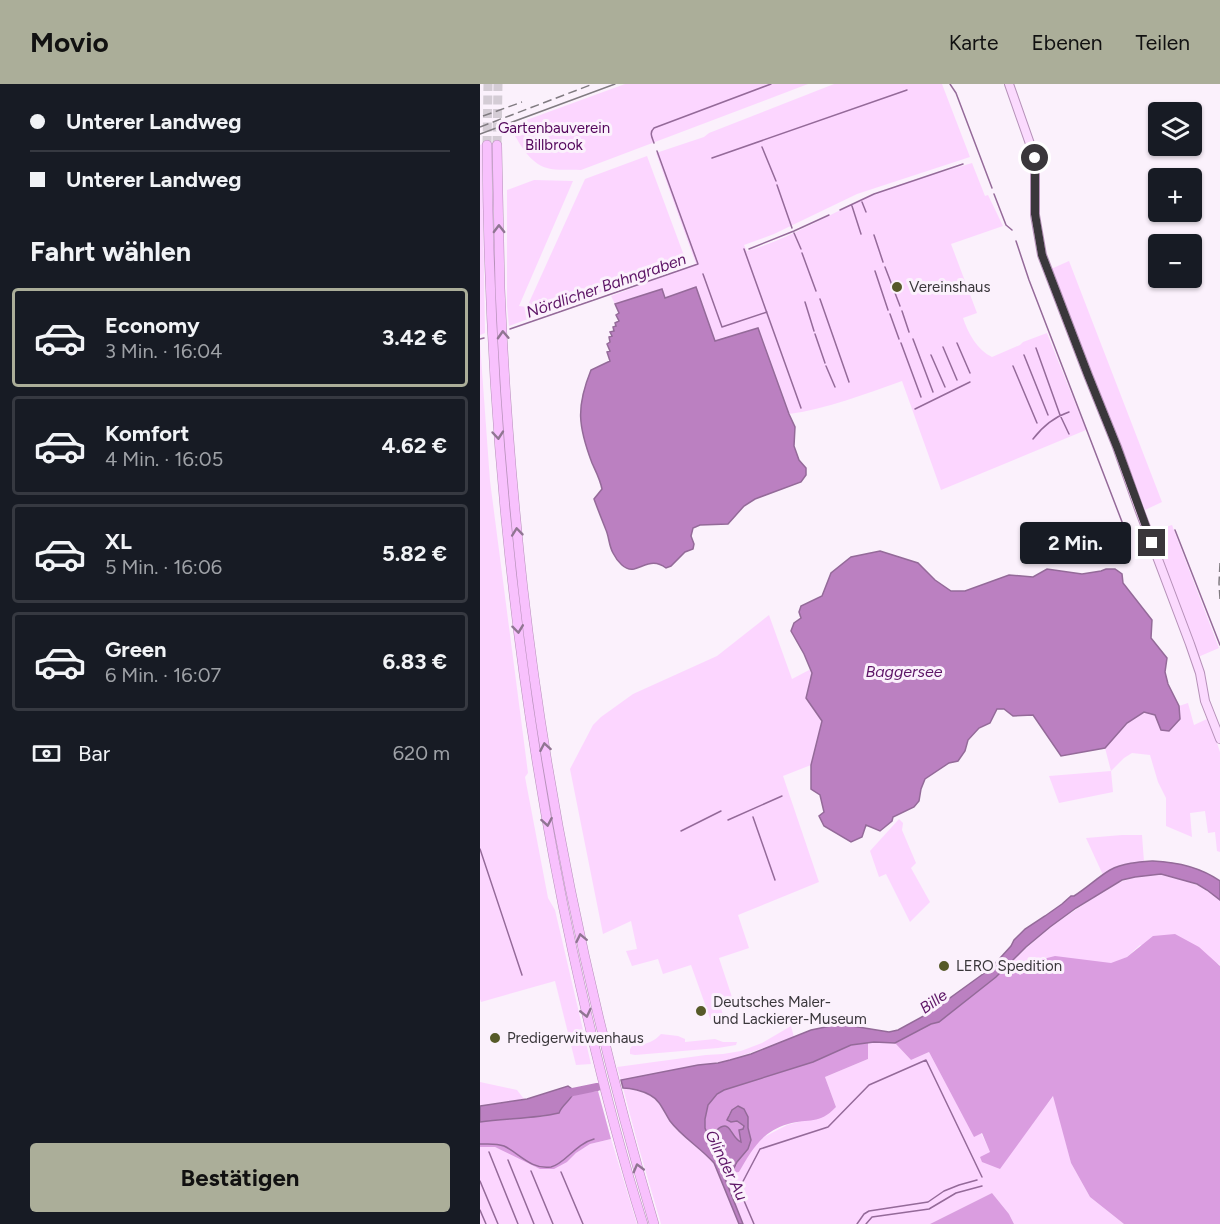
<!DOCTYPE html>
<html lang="de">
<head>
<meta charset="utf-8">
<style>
	body { margin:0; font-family:Figtree,sans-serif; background:#242831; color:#f1f3f6; height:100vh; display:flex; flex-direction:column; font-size:22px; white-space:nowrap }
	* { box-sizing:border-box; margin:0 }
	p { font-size:20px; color:#9ea1a6 }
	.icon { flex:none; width:33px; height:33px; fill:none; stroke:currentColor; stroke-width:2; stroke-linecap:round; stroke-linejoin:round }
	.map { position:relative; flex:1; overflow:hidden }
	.sheet { display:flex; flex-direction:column; background:#171b24; width:480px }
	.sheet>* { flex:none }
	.hud { display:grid; align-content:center; height:132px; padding:0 30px; background:#171b24 }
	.fabs { position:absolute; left:668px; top:18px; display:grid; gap:12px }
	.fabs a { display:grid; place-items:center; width:54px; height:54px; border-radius:6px; background:#171b24; box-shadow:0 2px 4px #0004; font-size:30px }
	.end { position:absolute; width:27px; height:27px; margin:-14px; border:8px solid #3a373b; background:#fff; box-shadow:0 0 0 3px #fff }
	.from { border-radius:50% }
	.bubble { position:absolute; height:42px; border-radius:6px; background:#171b24; box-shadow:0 2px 4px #0004; font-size:20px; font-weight:700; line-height:42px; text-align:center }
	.hud b { display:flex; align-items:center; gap:21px; height:57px; font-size:22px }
	.hud b+b { border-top:2px solid #363941 }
	.hud i { width:15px; height:15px; background:#f1f3f6 }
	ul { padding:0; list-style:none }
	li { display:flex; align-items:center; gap:18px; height:99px; margin:0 12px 9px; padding:0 18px; border:3px solid #363941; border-radius:6px }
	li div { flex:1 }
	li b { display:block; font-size:22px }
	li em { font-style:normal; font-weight:700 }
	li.selected { border-color:#abae99 }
	li>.icon { width:54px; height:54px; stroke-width:1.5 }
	h2 { padding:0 30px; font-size:27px; line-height:72px }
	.pay { display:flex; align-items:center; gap:15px; height:66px; padding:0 30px; font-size:22px }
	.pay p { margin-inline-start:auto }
	.cta { display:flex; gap:12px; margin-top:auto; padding:12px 30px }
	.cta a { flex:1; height:69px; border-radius:6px; background:#abae99; color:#111; font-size:24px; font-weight:700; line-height:69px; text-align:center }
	header { display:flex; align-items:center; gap:36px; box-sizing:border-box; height:84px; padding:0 30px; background:#abae99; color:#111 }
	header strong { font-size:28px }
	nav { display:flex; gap:33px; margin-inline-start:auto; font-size:21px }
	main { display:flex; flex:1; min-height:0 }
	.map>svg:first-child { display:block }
</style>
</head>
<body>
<header>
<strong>Movio</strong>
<nav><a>Karte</a><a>Ebenen</a><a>Teilen</a></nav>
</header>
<main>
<section class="sheet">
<div class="hud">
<b><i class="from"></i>Unterer Landweg</b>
<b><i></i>Unterer Landweg</b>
</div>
<h2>Fahrt wählen</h2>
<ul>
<li class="selected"><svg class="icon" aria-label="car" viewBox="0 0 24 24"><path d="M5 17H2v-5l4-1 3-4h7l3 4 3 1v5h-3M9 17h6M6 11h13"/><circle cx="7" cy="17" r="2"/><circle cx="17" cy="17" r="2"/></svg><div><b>Economy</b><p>3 Min. · 16:04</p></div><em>3.42 €</em></li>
<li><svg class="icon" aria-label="car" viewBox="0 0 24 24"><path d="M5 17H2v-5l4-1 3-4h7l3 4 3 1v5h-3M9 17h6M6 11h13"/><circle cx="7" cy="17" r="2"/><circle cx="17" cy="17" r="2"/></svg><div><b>Komfort</b><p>4 Min. · 16:05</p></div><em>4.62 €</em></li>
<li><svg class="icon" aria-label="car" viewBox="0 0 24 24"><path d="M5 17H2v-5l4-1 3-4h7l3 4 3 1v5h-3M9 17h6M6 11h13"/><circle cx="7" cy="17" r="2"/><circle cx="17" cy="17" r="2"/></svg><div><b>XL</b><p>5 Min. · 16:06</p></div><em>5.82 €</em></li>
<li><svg class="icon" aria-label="car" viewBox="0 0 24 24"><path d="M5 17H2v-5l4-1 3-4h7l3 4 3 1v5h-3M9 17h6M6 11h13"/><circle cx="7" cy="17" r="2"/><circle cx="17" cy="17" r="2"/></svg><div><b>Green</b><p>6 Min. · 16:07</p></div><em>6.83 €</em></li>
</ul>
<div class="pay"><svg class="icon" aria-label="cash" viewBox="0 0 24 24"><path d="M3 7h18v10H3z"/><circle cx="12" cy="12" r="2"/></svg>Bar<p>620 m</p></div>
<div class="cta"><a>Bestätigen</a></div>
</section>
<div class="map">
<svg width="740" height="1140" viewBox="0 0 740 1140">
	<rect width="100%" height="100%" fill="#fbf1fc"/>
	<path fill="#fcd6ff" d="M145,0H328L101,86C90,85 77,87 67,84C49,79 38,58 30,42Z
		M354,0H462L490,73L377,110L294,150L264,161L267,167C306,156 342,134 379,117C416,101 455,90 492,79L505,112L508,111L523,142L471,160L497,229L483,234C488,249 497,266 512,273L540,261L543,258L567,249L606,346L461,406L422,297C385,310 347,325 309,330L278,245L235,257L185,214L181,205L135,220L131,212L216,180L176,69L224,53L229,49Z
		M2,60L5,249L0,251V61Z
		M167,72L206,177L29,242L27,222V106L54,96L93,97L39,222L47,223L105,95Z
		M589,177L682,418L665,426L571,185Z
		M0,259L10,397L48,689L45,693L68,814L75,826L111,980L96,981L75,897L1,918L0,915Z
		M692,441L739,564L718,573L673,452L676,446Z
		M289,531L312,595L331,585L332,589L326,614L342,637L331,681L303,692L339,798L258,831L269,864L239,874L252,913L239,918L246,940L231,937L211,881L183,890L178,875L152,882L146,867L157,865L151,837L123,850L90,685L113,641L121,633L153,610L237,572Z
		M708,619L714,641L729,634L740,668V768L737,767L735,748L728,749L725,727L710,729L712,753L686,742V714L678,698L670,671L652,669L644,674L631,687L633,708L579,719L569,692L631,687L625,664L647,639L664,628L675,631L700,635L699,622Z
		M419,735L423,739L422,746L436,779L431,784L450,818L430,838L406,790L399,793L390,767Z
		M642,751H662L664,778L636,783L623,791L606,754Z
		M681,790C706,796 720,800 740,816V882L739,880L660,861L647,873L631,880L567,874L540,891L528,880L570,843L634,800L655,793Z
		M311,942L314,953L250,976L141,996L137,983L226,971L243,970L261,967L282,959Z
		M181,950L198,952L205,955V958L235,955L243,958H257L256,961L238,964L155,971L150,970V965L153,960C163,962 174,958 181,950Z
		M397,958L415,959L431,976L449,968L494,1052L501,1049L519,1085L574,1011L591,1079L610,1113L644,1140H534L529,1130L512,1109L450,1140H263L242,1091L259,1088L274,1061L284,1053L307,1041L318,1038L356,1023L345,993L388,975V959Z
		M0,998L37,1006L44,1015L0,1022Z
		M143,1004H148L172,1011L200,1048L219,1063L234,1079L259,1140H181L158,1061Z
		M131,1055L157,1140H0V1063H15L30,1069L87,1078L96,1069L110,1060Z"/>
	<path fill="#da9de0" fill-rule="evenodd" d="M695,850L719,863L740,882V1140H644L610,1113L591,1079L573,1012L520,1085L502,1078L500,1073L510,1068L502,1049L494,1053L449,968L431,976L415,959L451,940L459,938L516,893L528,880L540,891L567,874L575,872L631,879L647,873L673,852Z
		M388,959V975L345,993L356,1023C339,1041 329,1034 308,1040C281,1048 272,1066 259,1088L242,1091L222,1051L223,1024L239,1004L370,961ZM264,1025C267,1032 267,1036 268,1044C269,1053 271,1058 266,1066C262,1072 257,1076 256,1082C239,1081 237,1062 233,1048L241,1044L251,1046L253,1052L260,1058L262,1056L261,1052L264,1042L248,1032L252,1026Z
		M118,1007L131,1055L110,1060L96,1069L87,1078L74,1085H60L15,1063H0V1038L26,1034L67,1032L89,1016L92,1012L102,1009Z
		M512,1109L529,1130L534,1140H450Z"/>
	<path fill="#bb80c1" stroke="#946a99" stroke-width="1.5" d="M216,203L235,257L278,244L309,330L315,343L314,362L319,376L326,384V391L321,398L275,415L264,422L248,440L220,441L213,444L211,452L214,460L213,465L205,468L191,482L186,484C174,475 167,481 154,485C145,487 137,477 133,469C129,462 129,453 126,446C122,436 118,426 114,415L122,405C120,395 116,388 112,379C98,342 96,323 111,286L130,277L127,268L130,267L127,260L130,258L129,253L132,252L130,248L134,247L133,243L136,242L135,239L139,237L136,231L139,229L135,220L182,205L185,214Z
		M400,467L438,479L455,496L471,507H485L529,491L553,493L567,485L602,490L621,487L626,485H635L642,490L643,499L672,536L671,554L687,574L685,588L688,600L699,622L700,635L689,647L681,646L675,631L664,628L647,639L625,664L581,672L553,631L533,632L524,625H517L510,639L499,644L488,656L485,667L478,677L469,679L445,695L441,705L439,717L434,723L413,733L412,737L400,747L386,741L382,753L371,758L344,742L339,732L344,728L340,711L331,705V681L342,637L326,614L332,589L324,570L311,547L314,539L321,534L319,528L321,522L342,512L351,489L371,473Z
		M673,777C697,778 720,783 740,797V816L727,806L717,800L681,790L655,793L642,796L596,824L570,843L546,863L516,893L459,938L451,940L415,959L394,958L371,961L333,978L244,1006L237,1010L228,1021L225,1035V1044L263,1140H259L234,1079C221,1064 202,1053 190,1037C184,1028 180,1016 170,1011C163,1007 151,1004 143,1004L141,996L218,981L238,979L250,976L271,970L331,946L360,940L409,948L418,946L449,929L503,890L511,884L531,862L534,856L545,845L565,832L582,820L591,812H594C607,804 618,793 630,786C643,779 659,778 673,777Z
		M88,1002L92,1005L93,1010C89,1018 82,1021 79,1029C53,1035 26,1034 0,1038V1022L47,1015Z
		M258,1022L264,1025L268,1033V1044L271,1056L268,1065L257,1078L254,1084C251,1082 245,1079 242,1076C241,1075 241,1073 240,1071C236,1064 226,1052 237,1046C239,1044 242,1042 245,1042C251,1042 253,1055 261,1058L259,1046L263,1045L264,1042L257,1037L251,1038L247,1036L252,1026Z"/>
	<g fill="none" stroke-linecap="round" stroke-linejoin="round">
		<path stroke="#946a99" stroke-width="1.5" d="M470,0L476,9L512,104
			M174,59C172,53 169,49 174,44L291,0
			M282,63L296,97
			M232,74L427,6
			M297,101L312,144
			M514,110L526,141L532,146
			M382,118L386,128
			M372,122L381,150
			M360,126L394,110L483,80
			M314,149L321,165
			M394,151L403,178
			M536,157L549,196L644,443
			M264,165L321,324
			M269,165L314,147L349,131
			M322,169L336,207
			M405,183L420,222
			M395,187L408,226
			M223,190L242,243L287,228
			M340,215L369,298
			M325,218L334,247
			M422,227L429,248
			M410,230L419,255
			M30,245L218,180L177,67
			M335,250L345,279
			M0,255L4,254
			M433,255L453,308
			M421,259L441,313
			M477,259L490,289
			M463,263L477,296
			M556,264L580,331L589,350
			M451,271L465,303
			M544,271L568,331
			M346,282L355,303
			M533,282L557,339
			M435,325L490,298
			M553,355C563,342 574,333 589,328
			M695,446L740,561
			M273,733L295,796
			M248,736L302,712
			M201,747L241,727
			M0,765L42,891
			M0,1060C8,1060 16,1059 24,1062C39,1069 51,1086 71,1083C85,1080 95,1060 114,1055
			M9,1068L38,1140
			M28,1076L54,1140
			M51,1087L73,1140
			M81,1088L103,1140
			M0,1097L18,1140
			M0,1126L6,1140
			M274,1140L259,1105L280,1065L348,1043L389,1001L446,976L502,1093
			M377,1140L384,1130L389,1127L448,1118L464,1107L479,1101L497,1096
			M386,1140L392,1133L449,1125L476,1109L502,1102"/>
		<path stroke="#bb80c1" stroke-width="8" d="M83,1010L117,1003"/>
		<path stroke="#d4ccd5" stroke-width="9" stroke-dasharray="9 4.5" stroke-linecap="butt" d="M7,61L8,0
			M17,61L18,0"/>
		<g stroke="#b691b9" stroke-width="10">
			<path id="major" d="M529,0L555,74V131L562,171L608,291L637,363L659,425L710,560L720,589L725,617L740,655"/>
		</g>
		<g stroke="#b691b9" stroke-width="10">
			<path id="highway" d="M7,61C9,334 35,601 93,869C113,960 135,1051 163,1140
				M17,61C18,108 19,156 20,204C24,304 32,405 43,505C67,719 113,934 174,1140"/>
		</g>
		<use href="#major" stroke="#fbdafe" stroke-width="8"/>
		<use href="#highway" stroke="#f8c1fd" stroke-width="9"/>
		<path stroke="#807b81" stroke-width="1.5" d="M0,50L135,0"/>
		<path stroke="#807b81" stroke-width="1.5" stroke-dasharray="9 4.5" stroke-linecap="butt" d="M3,32L42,18
			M0,43L113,0
			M740,479L739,499L740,515"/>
	</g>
	<defs><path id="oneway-chevron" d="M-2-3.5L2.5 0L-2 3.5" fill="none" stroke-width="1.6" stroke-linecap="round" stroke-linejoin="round" transform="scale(1.5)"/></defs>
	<g stroke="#907592">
		<use href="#oneway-chevron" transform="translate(19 145) rotate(-91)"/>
		<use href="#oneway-chevron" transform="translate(23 251) rotate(-93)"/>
		<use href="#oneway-chevron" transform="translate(18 351) rotate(85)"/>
		<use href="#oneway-chevron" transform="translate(37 448) rotate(-96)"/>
		<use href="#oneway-chevron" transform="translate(38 545) rotate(83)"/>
		<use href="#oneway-chevron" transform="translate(65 663) rotate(-100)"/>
		<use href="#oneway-chevron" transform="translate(67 738) rotate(80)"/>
		<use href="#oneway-chevron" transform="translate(101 854) rotate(-102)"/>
		<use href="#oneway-chevron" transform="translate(106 929) rotate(77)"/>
		<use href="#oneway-chevron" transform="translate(158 1084) rotate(-105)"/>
	</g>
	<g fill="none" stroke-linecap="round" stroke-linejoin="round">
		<path stroke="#3a373b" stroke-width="8" d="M555,74V130L562,171L608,291L637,363L672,459"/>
	</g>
	<g fill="#565a28" stroke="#fbf1fc" stroke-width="2">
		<circle cx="417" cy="203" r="6"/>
		<circle cx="464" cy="882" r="6"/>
		<circle cx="221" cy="927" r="6"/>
		<circle cx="15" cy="954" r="6"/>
	</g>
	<g text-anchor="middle" stroke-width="6" stroke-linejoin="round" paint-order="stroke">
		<g font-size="15" fill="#53065b" stroke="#fbf1fc">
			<text x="74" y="49">Gartenbauverein<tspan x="74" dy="17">Billbrook</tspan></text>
		</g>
		<g font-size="15" fill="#3a373b" stroke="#fbf1fc" text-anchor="start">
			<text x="429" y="208">Vereinshaus</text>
			<text x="476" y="887">LERO Spedition</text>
			<text x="233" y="923">Deutsches Maler-<tspan x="233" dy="17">und Lackierer-Museum</tspan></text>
			<text x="27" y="959">Predigerwitwenhaus</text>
		</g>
		<g font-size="16" font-style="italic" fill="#5d1566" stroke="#fbf1fc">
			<text transform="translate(126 201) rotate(-19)" y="6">Nördlicher Bahngraben</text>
			<text x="424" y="593">Baggersee</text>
			<text transform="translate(453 917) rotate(-35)" y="6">Bille</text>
			<text transform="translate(247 1081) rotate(64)" y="6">Glinder Au</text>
		</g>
	</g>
</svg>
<div class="fabs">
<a><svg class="icon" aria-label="layers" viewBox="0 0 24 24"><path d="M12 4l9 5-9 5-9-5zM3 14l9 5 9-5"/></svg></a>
<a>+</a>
<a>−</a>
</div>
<i class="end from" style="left:555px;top:74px"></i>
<i class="end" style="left:672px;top:459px"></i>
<div class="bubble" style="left:540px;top:438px;width:111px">2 Min.</div>
</div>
</main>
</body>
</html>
